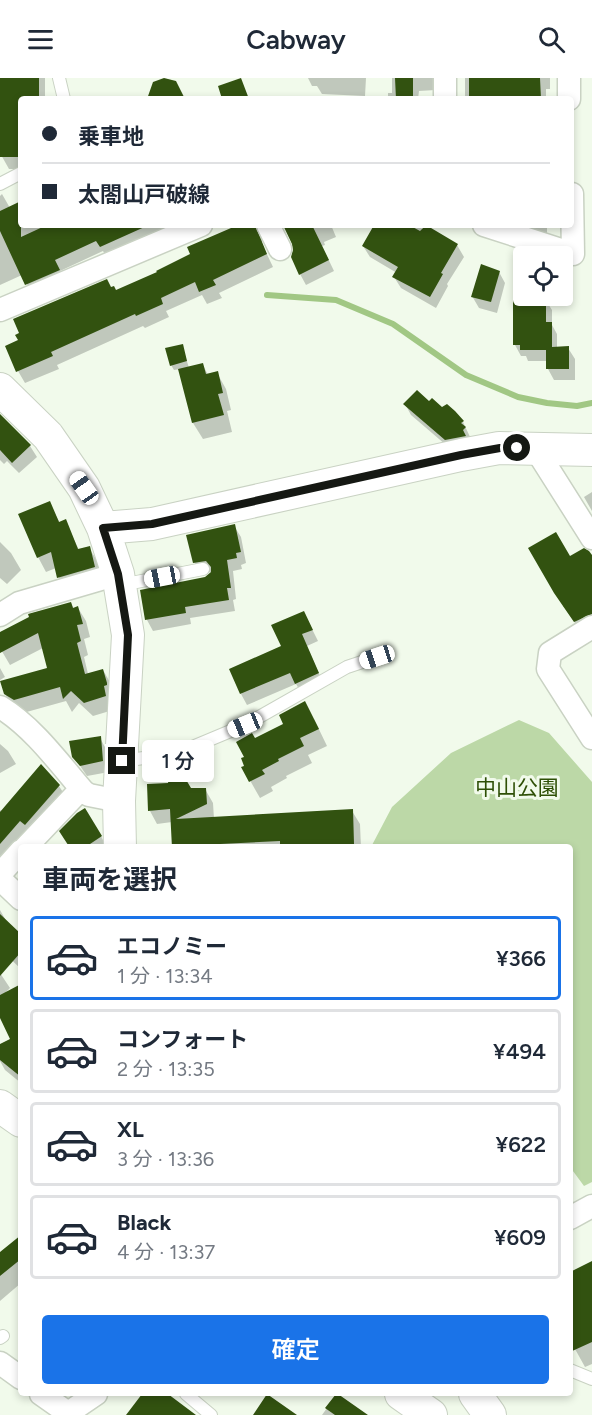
<!DOCTYPE html>
<html lang="ja">
<head>
<meta charset="utf-8">
<style>
	body { margin:0; font-family:Figtree,"Noto Sans JP",sans-serif; background:#f6f6f7; color:#1f2937; height:100vh; display:flex; flex-direction:column; font-size:22px; white-space:nowrap }
	* { box-sizing:border-box; margin:0 }
	p { font-size:20px; color:#747a83 }
	.icon { flex:none; width:33px; height:33px; fill:none; stroke:currentColor; stroke-width:2; stroke-linecap:round; stroke-linejoin:round }
	.map { position:relative; flex:1; overflow:hidden }
	.details { position:absolute; left:18px; top:766px; width:555px; height:552px; display:flex; flex-direction:column; background:#fff; border-radius:6px; box-shadow:0 3px 9px #0003 }
	.details>* { flex:none }
	.guide { position:absolute; left:18px; top:18px; width:556px; height:132px; border-radius:6px; box-shadow:0 3px 9px #0003; display:grid; align-content:center; height:132px; padding:0 24px; background:#fff }
	.tools { position:absolute; left:513px; top:168px; display:grid; gap:12px }
	.tools a { display:grid; place-items:center; width:60px; height:60px; border-radius:6px; background:#fff; box-shadow:0 3px 9px #0003; font-size:30px }
	.end { position:absolute; width:27px; height:27px; margin:-14px; border:8px solid #151813; background:#fff; box-shadow:0 0 0 3px #fff }
	.from { border-radius:50% }
	.bubble { position:absolute; height:42px; border-radius:6px; background:#fff; box-shadow:0 3px 9px #0003; font-size:20px; font-weight:600; line-height:42px; text-align:center }
	.car { position:absolute; width:18px; height:36px; margin:-18px -9px; border-radius:8px; box-shadow:0 0 4px 2px #0007; background:linear-gradient(#fff 24%,#345 0 40%,#fff 0 76%,#345 0 86%,#fff 0) }
	.guide b { display:flex; align-items:center; gap:21px; height:57px; font-size:22px }
	.guide b+b { border-top:2px solid #e0e1e3 }
	.guide i { width:15px; height:15px; background:#1f2937 }
	ul { padding:0; list-style:none }
	li { display:flex; align-items:center; gap:18px; height:84px; margin:0 12px 9px; padding:0 12px; border:3px solid #e0e1e3; border-radius:6px }
	li div { flex:1 }
	li b { display:block; font-size:22px }
	li em { font-style:normal; font-weight:600 }
	li.active { border-color:#1a73e8 }
	li>.icon { width:54px; height:54px; stroke-width:1.5 }
	h2 { padding:0 24px; font-size:27px; line-height:72px }
	.primary-button { display:flex; gap:12px; margin-top:auto; padding:12px 24px }
	.primary-button a { flex:1; height:69px; border-radius:6px; background:#1a73e8; color:#fff; font-size:24px; font-weight:600; line-height:69px; text-align:center }
	header { display:flex; justify-content:space-between; align-items:center; height:78px; padding:0 24px; background:#fff; font-size:27px; font-weight:600 }
	.map>svg:first-child { display:block }
</style>
</head>
<body>
<header><svg class="icon" aria-label="menu" viewBox="0 0 24 24"><path d="M4 6h16M4 12h16M4 18h16"/></svg>Cabway<svg class="icon" aria-label="search" viewBox="0 0 24 24"><circle cx="10" cy="10" r="6"/><path d="M15 15l6 6"/></svg></header>
<div class="map">
<svg width="592" height="1337" viewBox="0 0 592 1337">
	<rect width="100%" height="100%" fill="#f1faeb"/>
	<path fill="#bcd8a7" d="M519,642L549,655L592,704V1104L584,1108L570,1089V770L371,769L392,729L451,675Z"/>
	<path fill="#0003" d="M1,0H45V21H21V91H9L0,75Z
		M308,0H366L365,18L322,16L317,8H312Z
		M392,0H436V12L419,13L418,21H388V15H392Z
		M465,0H550V11H546V21H465Z
		M2,116L10,130L21,125V147H175L107,180L103,173L60,193L65,203L33,217L22,197L0,207V118Z
		M245,147H258L263,155L262,166L273,189L219,215L222,220L207,226L202,217L166,233L169,239L145,250L143,248L57,287L59,291L25,305L18,293L111,211L116,214L159,195Z
		M282,147H331L336,159L324,164L325,167L322,168L334,193L306,207L300,196L295,173L286,150Z
		M376,147H415L423,151L425,148L457,167L464,179L447,206L448,208L436,230L401,210L394,199L397,195L370,179L363,168Z
		M521,147H547V160L525,153Z
		M499,194L505,205L497,235L479,230L472,218Z
		M545,221L552,232V247L557,256V270H568L575,281V302H554L548,291V283H528L526,278H521L515,267Z
		M182,267L189,290L203,287L208,297L217,295L226,311L231,332L227,333L232,354L203,361L193,345L180,291L174,292L171,287Z
		M429,325L463,344L471,361L453,373L411,337L405,326Z
		M3,341L30,368L37,379L19,395L7,383L4,386L0,382V343Z
		M592,414V433L584,419Z
		M49,425L60,445L65,443L79,472L89,470L98,484L103,503L67,514L59,499L56,490L46,494L38,479Z
		M234,448L241,459L246,485L241,487L242,491L233,493L236,521L233,522L235,533L190,540L191,546L153,553L147,542L142,513L205,500L213,494L201,495L194,484Z
		M0,464L11,475L21,492L7,506L0,500Z
		M569,480H592V550L583,556L563,528Z
		M71,525L74,531L78,530L86,543L90,559L84,561L88,577L84,579L88,596L103,592L111,606L113,632L93,638L79,625L72,634L66,623L23,635L13,630L5,616L49,591L43,570L10,587L0,570V556Z
		M304,535L318,563L307,568L324,607L302,616L296,606L247,627L241,616L283,569Z
		M0,590L5,599L0,602Z
		M314,641L327,668L308,677L312,685L286,698L287,700L271,709L273,713L260,720L243,690L254,662L285,647Z
		M100,660L106,671L109,694L87,698L74,679Z
		M0,666L8,673L16,686L0,695Z
		M59,708L66,719L0,784V732L2,734Z
		M205,711L213,725L214,741L352,733L360,746L361,770H174L172,744L157,746L150,733L191,712Z
		M100,756L107,770H64L69,767Z
		M0,832L8,846L21,858V891L0,871Z
		M0,895L10,910L5,915L21,908V1005L5,992L0,983V968L12,961L0,937Z
		M570,1118L577,1130L570,1136Z
		M21,1159V1205L0,1223V1176Z
		M592,1185V1286L585,1289L570,1262V1196Z
		M337,1316L365,1337H322Z"/>
	<g fill="none" stroke-linecap="round" stroke-linejoin="round">
		<path stroke="#a1c784" stroke-width="6" d="M267,217L336,222L393,246L466,297L518,319L547,325L577,328L592,325"/>
	</g>
	<path fill="#325210" d="M0,0H39V21H21V79H0Z
		M164,0L176,3L185,21H147L153,4Z
		M241,0L249,21H222L218,8Z
		M395,0H413V21H396Z
		M469,0H540L541,21H469Z
		M21,123V159L47,147H149L100,169L96,163L55,182L60,192L25,207L0,153V133Z
		M238,147H255L267,176L213,202L216,207L199,214L195,204L161,220L163,226L136,238L135,236L51,274L53,278L16,294L5,268L18,262L15,257L19,255L13,241L107,201L111,209L114,208L116,212L157,194L156,193L190,176L187,169Z
		M283,147H312L329,182L299,197L291,179L293,172L292,166Z
		M374,147H409L420,153L426,147L458,166L441,195L443,196L430,219L392,199L398,189L362,168Z
		M481,186L500,193L491,224L471,219Z
		M546,219V244H552V269L569,268V291H546V272H520V267H513V220Z
		M183,266L187,283L170,288L165,270Z
		M203,285L206,296L218,293L223,315L218,316L224,337L192,345L178,291Z
		M417,312L429,323L432,320L442,329L447,326L455,333L464,343L461,345L466,349L463,352L466,358L445,362L403,326Z
		M0,336L31,367L12,385L0,372Z
		M50,423L59,444L66,441L78,471L90,468L95,489L57,500L51,474L37,480L18,436Z
		M235,446L241,474L236,475L237,480L227,482L231,510H227L229,522L185,529L186,535L145,542L140,512L205,499L211,494V489L206,483L193,485L186,457Z
		M556,454L570,478L584,470L589,473L592,477V536L574,544L554,515L528,470Z
		M71,524L73,530L78,528L83,546L77,547L81,563L77,565L85,596L103,591L107,605V607L104,608L106,618L84,625L71,613L63,621L60,609L14,622L4,616L0,603L47,590L38,555L0,575V554L29,539L28,536Z
		M304,533L313,552L302,556L319,595L295,606L290,595L240,616L229,591L281,568L271,547Z
		M305,623L319,651L300,660L304,668L278,681L279,683L262,692L265,696L249,704L241,689L244,688L241,680L244,679L236,664L252,655L255,660L283,646L279,637Z
		M101,658L103,683L80,688L72,679L69,663Z
		M41,686L60,707L25,747L20,743L0,766V734Z
		M169,700H185L191,710H206L207,726L176,741L353,731L354,766L280,770V763L200,767V770H172L170,731L148,733L147,706L168,705Z
		M85,730L102,758L84,770H70L59,753L77,735Z
		M0,836L21,856V874L0,898Z
		M21,906V999L0,982V966L10,961L0,940V917Z
		M21,1157V1181L0,1198V1174Z
		M592,1183V1264L570,1274V1194Z
		M142,1316H168L196,1337H126Z
		M267,1316L297,1337H253Z
		M336,1316H338L368,1337H335L325,1330Z"/>
	<g fill="none" stroke-linecap="round" stroke-linejoin="round">
		<g stroke="#c9d2c3" stroke-width="14">
			<path id="lane" d="M59,0L64,21
				M0,106L21,95
				M121,507L203,491
				M123,683L178,675L245,647L347,589L377,579
				M0,1260L3,1258
				M570,1292L592,1301
				M186,1316L211,1337"/>
		</g>
		<g stroke="#c9d2c3" stroke-width="25">
			<path id="street" d="M569,0V21
				M445,21V0
				M268,147L280,171
				M484,147L573,176L572,116
				M0,232L201,147
				M535,370L592,460
				M0,537L19,525L118,496
				M592,549L550,575L548,591L592,660
				M0,629C33,649 59,685 84,714L89,717L119,723
				M25,770L81,711
				M0,796L21,773
				M0,801L21,821
				M570,1140L592,1128
				M0,1285L21,1300
				M41,1316L68,1335
				M65,1337L96,1316"/>
		</g>
		<g stroke="#c9d2c3" stroke-width="34">
			<path id="secondary" d="M0,311L48,358L84,410L103,450L118,496L128,557L119,723L120,770
				M103,450L152,446L461,377L499,370L592,372
				M0,1028L21,1043
				M401,1316L431,1337
				M475,1316L490,1337"/>
		</g>
		<use href="#lane" stroke="#fff" stroke-width="12"/>
		<use href="#street" stroke="#fff" stroke-width="22"/>
		<use href="#secondary" stroke="#fff" stroke-width="32"/>
	</g>
	<g fill="none" stroke-linecap="round" stroke-linejoin="round">
		<path stroke="#151813" stroke-width="8" d="M122,683L128,557L118,496L103,450L152,446L461,377L500,370H517"/>
	</g>
	<g text-anchor="middle" stroke-width="6" stroke-linejoin="round" paint-order="stroke">
		<g font-size="21" fill="#2e4f06" stroke="#f1faeb">
			<text x="517" y="717">中山公園</text>
		</g>
	</g>
</svg>
<div class="tools">
<a><svg class="icon" aria-label="locate" viewBox="0 0 24 24"><circle cx="12" cy="12" r="6"/><path d="M12 2v4M12 18v4M2 12h4M18 12h4"/></svg></a>
</div>
<i class="end from" style="left:517px;top:370px"></i>
<i class="end" style="left:122px;top:683px"></i>
<div class="bubble" style="left:142px;top:662px;width:72px">1 分</div>
<i class="car" style="left:84px;top:410px;rotate:325deg"></i>
<i class="car" style="left:162px;top:499px;rotate:259deg"></i>
<i class="car" style="left:377px;top:579px;rotate:252deg"></i>
<i class="car" style="left:245px;top:647px;rotate:248deg"></i>
<div class="guide">
<b><i class="from"></i>乗車地</b>
<b><i></i>太閤山戸破線</b>
</div>
<section class="details">
<h2>車両を選択</h2>
<ul>
<li class="active"><svg class="icon" aria-label="car" viewBox="0 0 24 24"><path d="M5 17H2v-5l4-1 3-4h7l3 4 3 1v5h-3M9 17h6M6 11h13"/><circle cx="7" cy="17" r="2"/><circle cx="17" cy="17" r="2"/></svg><div><b>エコノミー</b><p>1 分 · 13:34</p></div><em>¥366</em></li>
<li><svg class="icon" aria-label="car" viewBox="0 0 24 24"><path d="M5 17H2v-5l4-1 3-4h7l3 4 3 1v5h-3M9 17h6M6 11h13"/><circle cx="7" cy="17" r="2"/><circle cx="17" cy="17" r="2"/></svg><div><b>コンフォート</b><p>2 分 · 13:35</p></div><em>¥494</em></li>
<li><svg class="icon" aria-label="car" viewBox="0 0 24 24"><path d="M5 17H2v-5l4-1 3-4h7l3 4 3 1v5h-3M9 17h6M6 11h13"/><circle cx="7" cy="17" r="2"/><circle cx="17" cy="17" r="2"/></svg><div><b>XL</b><p>3 分 · 13:36</p></div><em>¥622</em></li>
<li><svg class="icon" aria-label="car" viewBox="0 0 24 24"><path d="M5 17H2v-5l4-1 3-4h7l3 4 3 1v5h-3M9 17h6M6 11h13"/><circle cx="7" cy="17" r="2"/><circle cx="17" cy="17" r="2"/></svg><div><b>Black</b><p>4 分 · 13:37</p></div><em>¥609</em></li>
</ul>
<div class="primary-button"><a>確定</a></div>
</section>
</div>
</body>
</html>
